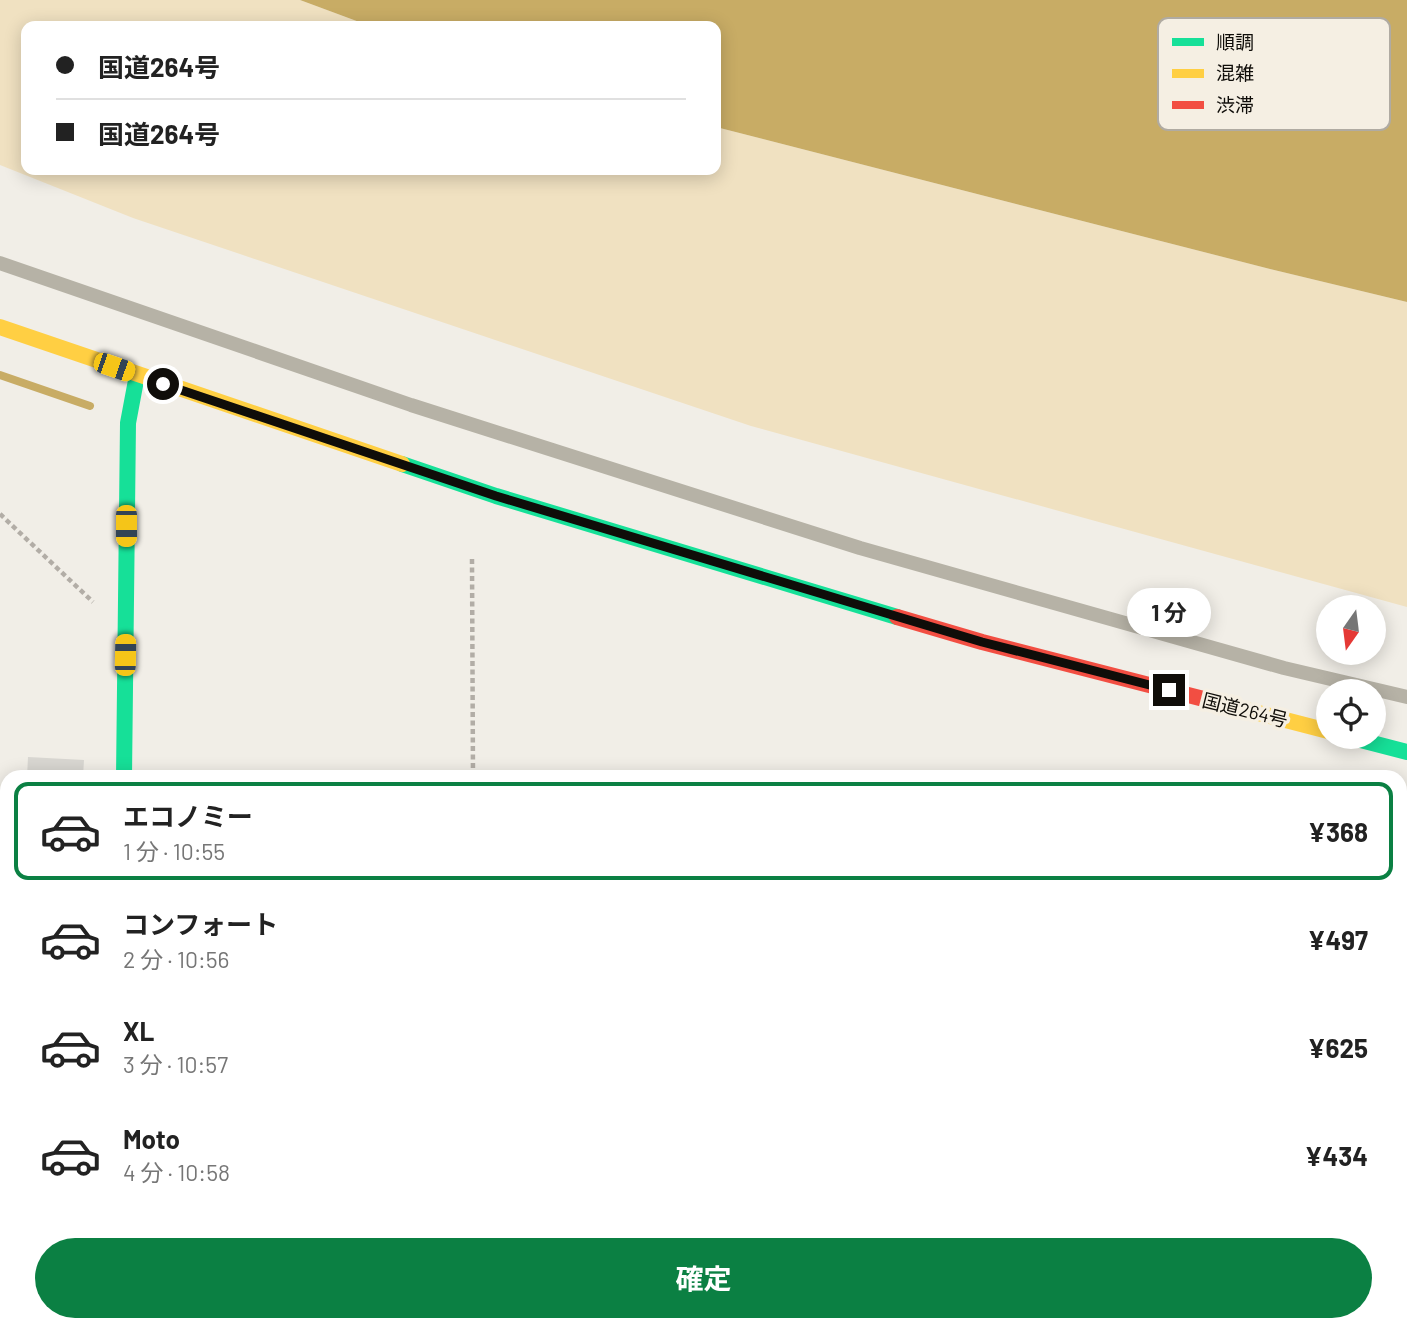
<!DOCTYPE html>
<html lang="ja">
<head>
<meta charset="utf-8">
<style>
	body { margin:0; font-family:Barlow,"Noto Sans JP",sans-serif; background:#f2f2f2; color:#222; height:100vh; display:flex; flex-direction:column; font-size:26px; white-space:nowrap }
	* { box-sizing:border-box; margin:0 }
	p { font-size:23px; color:#767676 }
	.icon { flex:none; width:38px; height:38px; fill:none; stroke:currentColor; stroke-width:2; stroke-linecap:round; stroke-linejoin:round }
	.map { position:relative; flex:1; overflow:hidden }
	.side { position:absolute; left:0px; top:770px; width:1407px; height:562px; display:flex; flex-direction:column; background:#fff; border-radius:21px 21px 0 0; box-shadow:0 4px 18px #0003 }
	.side>* { flex:none }
	.guide { position:absolute; left:21px; top:21px; width:700px; height:154px; border-radius:14px; box-shadow:0 4px 18px #0003; display:grid; align-content:center; height:154px; padding:0 35px; background:#fff }
	.needle { width:46px; rotate:194deg }
	.buttons { position:absolute; left:1316px; top:595px; display:grid; gap:14px }
	.buttons a { display:grid; place-items:center; width:70px; height:70px; border-radius:50%; background:#fff; box-shadow:0 4px 18px #0003; font-size:35px }
	.end { position:absolute; width:32px; height:32px; margin:-16px; border:9px solid #0f0d09; background:#fff; box-shadow:0 0 0 4px #fff }
	.from { border-radius:50% }
	.bubble { position:absolute; height:49px; border-radius:24px; background:#fff; box-shadow:0 4px 18px #0003; font-size:23px; font-weight:700; line-height:49px; text-align:center }
	.car { position:absolute; width:21px; height:42px; margin:-21px -10px; border-radius:9px; box-shadow:0 0 5px 2px #0007; background:linear-gradient(#f5c518 24%,#345 0 40%,#f5c518 0 76%,#345 0 86%,#f5c518 0) }
	.guide b { display:flex; align-items:center; gap:24px; height:66px; font-size:26px }
	.guide b+b { border-top:2px solid #e0e0e0 }
	.guide i { width:18px; height:18px; background:#222 }
	ul { padding:12px 0 0; list-style:none }
	li { display:flex; align-items:center; gap:21px; height:98px; margin:0 14px 10px; padding:0 21px; border:4px solid transparent; border-radius:14px }
	li div { flex:1 }
	li b { display:block; font-size:26px }
	li em { font-style:normal; font-weight:700 }
	li.current { border-color:#0b8043 }
	li>.icon { width:63px; height:63px; stroke-width:1.5 }
	.action { display:flex; gap:14px; margin-top:auto; padding:14px 35px }
	.action a { flex:1; height:80px; border-radius:42px; background:#0b8043; color:#fff; font-size:28px; font-weight:700; line-height:80px; text-align:center }
	.map>svg:first-child { display:block }
</style>
</head>
<body>
<div class="map">
<svg width="1407" height="1331" viewBox="0 0 1407 1331">
	<rect width="100%" height="100%" fill="#f1eee7"/>
	<path fill="#f0e1c1" d="M0,0H300L370,26H26V170H716V127L1270,269L1407,302V607L751,426L133,218L0,165Z"/>
	<path fill="#c8ac65" d="M300,0H1407V302L1270,269L716,127V26H370Z"/>
	<g fill="none" stroke-linecap="round" stroke-linejoin="round">
		<path stroke="#c8ac65" stroke-width="8" d="M0,375L90,406"/>
	</g>
	<path fill="#d9d7d2" d="M28,757L84,760L83,777H27Z
		M863,772L907,773V777H863Z
		M1400,837H1407V856L1400,857Z
		M1400,865H1407V885H1400Z
		M1400,892H1407V912H1400Z
		M1400,1269H1407V1313H1400Z
		M726,1325H774V1331H726Z
		M849,1325H879V1331H849Z"/>
	<g fill="none" stroke-linecap="round" stroke-linejoin="round">
		<path stroke="#b2ada6" stroke-width="4.5" stroke-dasharray="5 3.5" stroke-linecap="butt" d="M0,514L93,602
			M472,559L473,777
			M639,1331V1325"/>
		<path stroke="#b6b2a6" stroke-width="14" d="M0,263L411,405L860,548L1284,668L1407,697"/>
		<path stroke="#b6b2a6" stroke-width="28" d="M0,877H7
			M1400,1108H1407
			M0,1117H7
			M917,1325V1331
			M1328,1325V1331
			M124,1331V1325"/>
		<path stroke="#16e098" stroke-width="16" d="M402,464L496,496L897,617
			M1349,737L1407,752
			M124,777L128,423L137,375"/>
		<path stroke="#ffcf43" stroke-width="16" d="M0,327L402,464
			M1227,705L1328,731"/>
		<path stroke="#f24e42" stroke-width="16" d="M897,617L982,642L1227,705"/>
	</g>
	<g fill="none" stroke-linecap="round" stroke-linejoin="round">
		<path stroke="#0f0d09" stroke-width="9" d="M163,384L496,496L982,642L1169,690"/>
	</g>
	<g text-anchor="middle" stroke-width="7" stroke-linejoin="round" paint-order="stroke">
		<g font-size="19" fill="#0f0d09" stroke="#f5efe3">
			<text transform="translate(1245 710) rotate(14)" y="7">国道264号</text>
		</g>
	</g>
	<rect x="1158" y="18" width="232" height="112" rx="10" fill="#f5efe3" stroke="#b0aba2" stroke-width="2"/>
	<rect x="1172" y="38" width="32" height="8" fill="#16e098"/>
	<rect x="1172" y="69" width="32" height="9" fill="#ffcf43"/>
	<rect x="1172" y="101" width="32" height="8" fill="#f24e42"/>
	<g font-size="19" fill="#0f0d09">
		<text x="1216" y="49">順調</text>
		<text x="1216" y="80">混雑</text>
		<text x="1216" y="112">渋滞</text>
	</g>
</svg>
<div class="buttons">
<a><svg class="needle" viewBox="-14 -14 28 28"><path d="M0-13l5 13h-10z" fill="#e53935"/><path d="M0 13l5-13h-10z" fill="#767676"/></svg></a>
<a><svg class="icon" aria-label="locate" viewBox="0 0 24 24"><circle cx="12" cy="12" r="6"/><path d="M12 2v4M12 18v4M2 12h4M18 12h4"/></svg></a>
</div>
<i class="end from" style="left:163px;top:384px"></i>
<i class="end" style="left:1169px;top:690px"></i>
<div class="bubble" style="left:1127px;top:588px;width:84px">1 分</div>
<i class="car" style="left:114px;top:367px;rotate:109deg"></i>
<i class="car" style="left:126px;top:526px;rotate:180deg"></i>
<i class="car" style="left:125px;top:655px;rotate:1deg"></i>
<div class="guide">
<b><i class="from"></i>国道264号</b>
<b><i></i>国道264号</b>
</div>
<section class="side">
<ul>
<li class="current"><svg class="icon" aria-label="car" viewBox="0 0 24 24"><path d="M5 17H2v-5l4-1 3-4h7l3 4 3 1v5h-3M9 17h6M6 11h13"/><circle cx="7" cy="17" r="2"/><circle cx="17" cy="17" r="2"/></svg><div><b>エコノミー</b><p>1 分 · 10:55</p></div><em>¥368</em></li>
<li><svg class="icon" aria-label="car" viewBox="0 0 24 24"><path d="M5 17H2v-5l4-1 3-4h7l3 4 3 1v5h-3M9 17h6M6 11h13"/><circle cx="7" cy="17" r="2"/><circle cx="17" cy="17" r="2"/></svg><div><b>コンフォート</b><p>2 分 · 10:56</p></div><em>¥497</em></li>
<li><svg class="icon" aria-label="car" viewBox="0 0 24 24"><path d="M5 17H2v-5l4-1 3-4h7l3 4 3 1v5h-3M9 17h6M6 11h13"/><circle cx="7" cy="17" r="2"/><circle cx="17" cy="17" r="2"/></svg><div><b>XL</b><p>3 分 · 10:57</p></div><em>¥625</em></li>
<li><svg class="icon" aria-label="car" viewBox="0 0 24 24"><path d="M5 17H2v-5l4-1 3-4h7l3 4 3 1v5h-3M9 17h6M6 11h13"/><circle cx="7" cy="17" r="2"/><circle cx="17" cy="17" r="2"/></svg><div><b>Moto</b><p>4 分 · 10:58</p></div><em>¥434</em></li>
</ul>
<div class="action"><a>確定</a></div>
</section>
</div>
</body>
</html>
